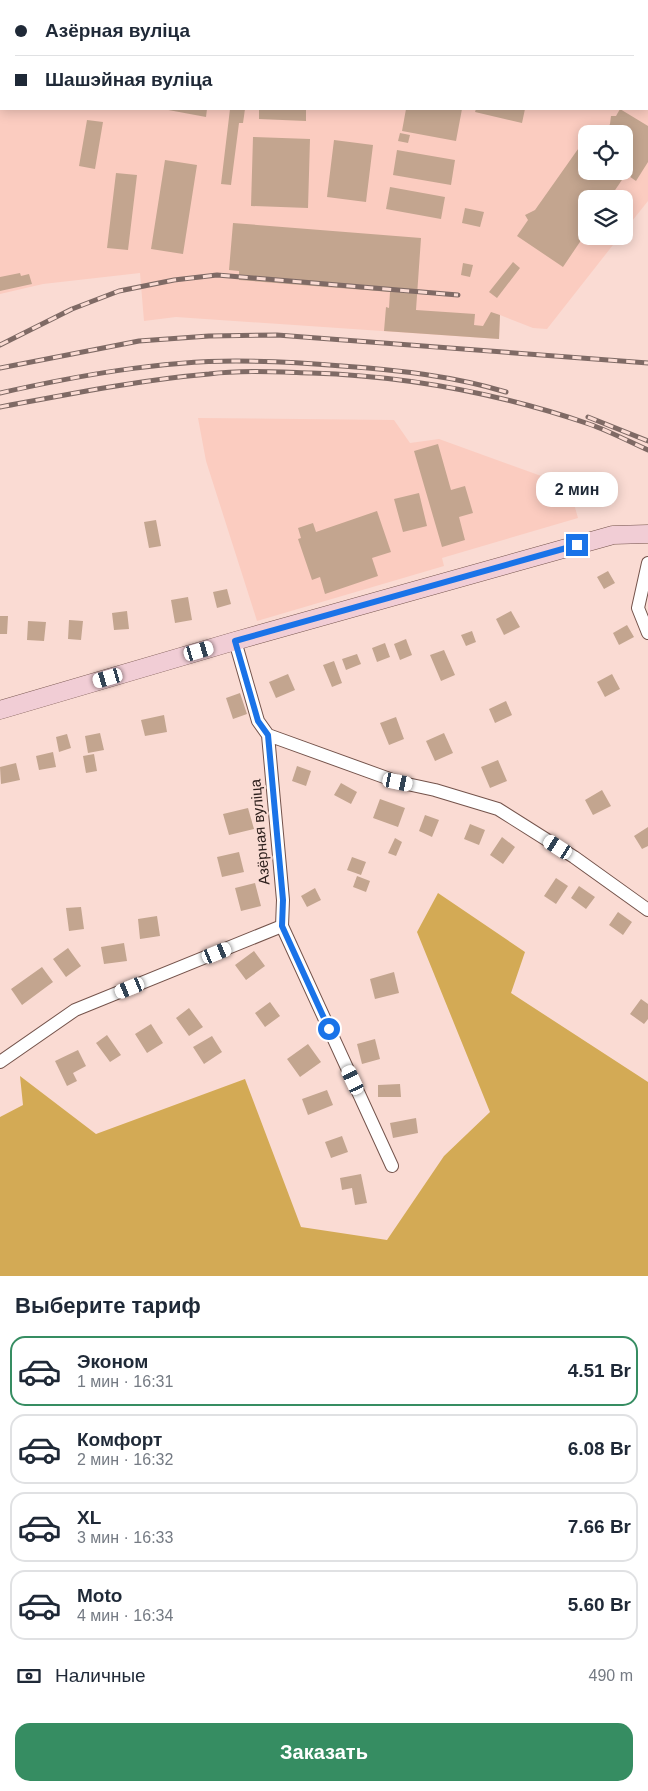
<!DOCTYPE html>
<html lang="ru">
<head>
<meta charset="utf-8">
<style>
	body { margin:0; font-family:Arial,sans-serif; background:#f6f6f7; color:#1f2937; height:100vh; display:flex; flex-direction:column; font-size:19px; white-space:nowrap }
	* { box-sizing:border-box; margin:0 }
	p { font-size:16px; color:#747a83 }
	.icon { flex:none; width:28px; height:28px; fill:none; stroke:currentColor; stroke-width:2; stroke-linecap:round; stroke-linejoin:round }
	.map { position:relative; height:1276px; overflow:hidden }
	.drawer { display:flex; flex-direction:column; background:#fff; flex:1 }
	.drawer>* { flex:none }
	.guide { position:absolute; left:0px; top:0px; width:649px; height:110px; box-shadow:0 2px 12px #0003; display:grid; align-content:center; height:110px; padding:0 15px; background:#fff }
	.tools { position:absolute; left:578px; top:125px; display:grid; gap:10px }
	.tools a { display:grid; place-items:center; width:55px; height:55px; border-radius:10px; background:#fff; box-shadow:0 2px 12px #0003; font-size:25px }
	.end { position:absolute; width:22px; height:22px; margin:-11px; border:6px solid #1a73e8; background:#fff; box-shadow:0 0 0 2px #fff }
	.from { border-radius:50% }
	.bubble { position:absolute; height:35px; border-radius:15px; background:#fff; box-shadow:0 2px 12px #0003; font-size:16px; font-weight:700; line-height:35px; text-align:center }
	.car { position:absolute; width:15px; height:30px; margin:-15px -8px; border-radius:6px; box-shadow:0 0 4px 1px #0007; background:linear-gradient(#fff 24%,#345 0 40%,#fff 0 76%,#345 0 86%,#fff 0) }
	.guide b { display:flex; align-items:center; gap:18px; height:48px; font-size:19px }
	.guide b+b { border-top:1px solid #e0e1e3 }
	.guide i { width:12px; height:12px; background:#1f2937 }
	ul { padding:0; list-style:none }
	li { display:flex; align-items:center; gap:15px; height:70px; margin:0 10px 8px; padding:0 5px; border:2px solid #e0e1e3; border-radius:15px }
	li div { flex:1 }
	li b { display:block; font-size:19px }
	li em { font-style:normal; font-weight:700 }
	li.on { border-color:#368d62 }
	li>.icon { width:45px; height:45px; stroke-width:1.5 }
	h2 { padding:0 15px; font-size:22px; line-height:60px }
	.pay { display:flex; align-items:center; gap:12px; height:55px; padding:0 15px; font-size:19px }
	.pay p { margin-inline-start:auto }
	.action { display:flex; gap:10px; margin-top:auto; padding:10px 15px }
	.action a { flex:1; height:58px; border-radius:15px; background:#368d62; color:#fff; font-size:20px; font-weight:700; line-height:58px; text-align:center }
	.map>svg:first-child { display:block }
</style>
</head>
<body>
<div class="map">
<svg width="648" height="1276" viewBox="0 0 648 1276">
	<rect width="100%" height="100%" fill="#fadbd3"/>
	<path fill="#fbccc0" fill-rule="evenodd" d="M0,0L40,1H1V109H648V97V201L624,231V199H586V236H620L547,329L533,328L500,315L499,339L176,317L144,321L140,273L43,284L0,294ZM586,134H624V171H586Z
		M198,418L394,420L410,443L439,439L569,486L578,518L442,558L444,566L257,621L206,461Z"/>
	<path fill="#d3aa55" d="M438,893L525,952L511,993L648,1082V1276H0V1117L23,1105L20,1076L96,1134L245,1079L301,1227L387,1240L444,1156L490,1112L417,932Z"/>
	<path fill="#c3a58f" d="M163,109H207L206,117Z
		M230,109H245L243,123H239L231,185L221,184Z
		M259,109H306V121L259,119Z
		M406,109H462L456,141L402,131Z
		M476,109H525L522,123L475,112Z
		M620,109L648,126V162L636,181L626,174L609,199H586V233L563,267L517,236L528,220L525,215L535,210L583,142L586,145V171H624V134H600V131H606L610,124L611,116H616Z
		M87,120L103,122L95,169L79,166Z
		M400,133L410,135L408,143L398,141Z
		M253,137L310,139L308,208L251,206Z
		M334,140L373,145L366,202L327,197Z
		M397,150L455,160L451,185L393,175Z
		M165,160L197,165L183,254L151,249Z
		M116,173L137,175L128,250L107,248Z
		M390,187L445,197L441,219L386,209Z
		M465,208L484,212L480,227L462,223Z
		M233,223L421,238L416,310L475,314L474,325L483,326L491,312L500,315L499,339L384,331L386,307L389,308L390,292L239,280V271L229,270Z
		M513,262L520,268L497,298L489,292Z
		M463,263L473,265L470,277L461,275Z
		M20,273L21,276L29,274L32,284L0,291V277Z
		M438,444L451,490L465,486L473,513L459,517L465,540L442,547L414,451Z
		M419,493L427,526L403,532L394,499Z
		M377,511L391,552L372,558L378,576L325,594L320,577L312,580L298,539L301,538L298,528L313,523L316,532Z
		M156,520L161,546L149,548L144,522Z
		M608,571L615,583L604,589L597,577Z
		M227,589L231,604L217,608L213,592Z
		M188,597L192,620L175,623L171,600Z
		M127,611L129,629L114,630L112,613Z
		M511,611L520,627L504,635L496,619Z
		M0,616H8L7,634H0Z
		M69,620L83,621L81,640L68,639Z
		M28,621L46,622L44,641L27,640Z
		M627,625L634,637L619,645L613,633Z
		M472,631L476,642L466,646L461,635Z
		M406,639L412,655L400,660L394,644Z
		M385,643L390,657L377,662L372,648Z
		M444,650L455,675L441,681L430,655Z
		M357,654L361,664L346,670L342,659Z
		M334,661L342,683L332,687L323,665Z
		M288,674L295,690L276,698L269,682Z
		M612,674L620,689L605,697L597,682Z
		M240,693L247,714L233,719L226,698Z
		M506,701L512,715L495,723L489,709Z
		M164,715L167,732L145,736L141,720Z
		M396,717L404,739L389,745L380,723Z
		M100,733L104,750L88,753L85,736Z
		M444,733L453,753L435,761L426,741Z
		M67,734L71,748L59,752L56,737Z
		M53,752L56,767L39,770L36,756Z
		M94,754L97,771L86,773L83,756Z
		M498,760L507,781L490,788L481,767Z
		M16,763L20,780L1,784L0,767Z
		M297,766L311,771L306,786L292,781Z
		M341,783L357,792L351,804L334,795Z
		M602,790L611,806L593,815L585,800Z
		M380,799L405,808L398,827L373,818Z
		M248,808L254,829L229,835L223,814Z
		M425,815L439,820L432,837L419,831Z
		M470,824L485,830L479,845L464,839Z
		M648,827V846L642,849L634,836Z
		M502,837L515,847L503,864L490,855Z
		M395,838L402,842L396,856L388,853Z
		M239,852L244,872L222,877L217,857Z
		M352,857L366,862L361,875L347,870Z
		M357,876L370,881L366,892L353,887Z
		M556,878L568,886L556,904L544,896Z
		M255,883L261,906L241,911L235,888Z
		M579,886L595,897L586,909L571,898Z
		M315,888L321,900L307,907L301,896Z
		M81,907L84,929L69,931L66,908Z
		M618,912L632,922L623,935L609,925Z
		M157,916L160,936L140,939L138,919Z
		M124,943L127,961L104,964L101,947Z
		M68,948L81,966L66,977L53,959Z
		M254,951L265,966L246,980L235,965Z
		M42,967L53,982L22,1005L11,989Z
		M394,972L399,993L375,999L370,979Z
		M641,999L648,1004V1019L644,1024L630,1014Z
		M270,1002L280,1016L265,1027L255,1013Z
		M189,1008L203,1027L189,1036L176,1018Z
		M151,1024L163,1043L147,1053L135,1034Z
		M107,1035L121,1055L110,1062L96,1043Z
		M212,1036L222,1052L204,1064L193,1047Z
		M375,1039L380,1059L362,1064L357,1044Z
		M308,1044L321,1062L300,1077L287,1059Z
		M78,1050L86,1066L73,1073L77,1081L67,1086L55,1061Z
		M400,1084L401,1097H378V1085Z
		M327,1090L333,1105L308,1115L302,1099Z
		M416,1118L418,1133L393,1138L390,1123Z
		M342,1136L348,1152L331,1158L325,1142Z
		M361,1174L367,1203L355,1205L352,1188L342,1190L340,1178Z"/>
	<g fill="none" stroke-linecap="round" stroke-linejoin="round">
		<g stroke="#74534b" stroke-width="14">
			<path id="minor" d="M648,563L638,608L648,633
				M235,641L258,721L268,735L398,782L435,790L498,809L574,857L648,910
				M282,926L392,1166
				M0,1062L75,1010L282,926L283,900L268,735"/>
		</g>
		<g stroke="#74534b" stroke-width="16">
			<path id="tertiary" d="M291,0L298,1"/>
		</g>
		<g stroke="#74534b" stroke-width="19">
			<path id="secondary" d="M0,710L235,641L613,535L648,534"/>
		</g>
		<use href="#minor" stroke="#fff" stroke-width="12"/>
		<use href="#tertiary" stroke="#fff" stroke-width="15"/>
		<use href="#secondary" stroke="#f1cdd5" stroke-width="18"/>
		<g stroke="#7f6a65" stroke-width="5">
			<path id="rail" d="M0,345L72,309L119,291L174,280L217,275L458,295
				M0,368L139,341L209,336L277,335L648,363
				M0,393C76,376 158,361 236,361C271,361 307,363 342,366C398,370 453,376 506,392
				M0,407C70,394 139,380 209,374C243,370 277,372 311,373C408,376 498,393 589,424C609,431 628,441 648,450
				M588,417L648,441"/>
		</g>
		<use href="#rail" stroke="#fadbd3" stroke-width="3" stroke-dasharray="9" stroke-linecap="butt"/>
	</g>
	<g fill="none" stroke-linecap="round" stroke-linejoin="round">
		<path stroke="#1a73e8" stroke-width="6" d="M329,1029L282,926L283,900L268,735L258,721L235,641L577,545"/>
	</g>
	<g text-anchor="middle" stroke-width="4.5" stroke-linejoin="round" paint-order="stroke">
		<g font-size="15" fill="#2e201d" stroke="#fadbd3">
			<text transform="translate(260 832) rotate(-95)" y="5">Азёрная вуліца</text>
		</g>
	</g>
</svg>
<div class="tools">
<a><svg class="icon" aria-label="locate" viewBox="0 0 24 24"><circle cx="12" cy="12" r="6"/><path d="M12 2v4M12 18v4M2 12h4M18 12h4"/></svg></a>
<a><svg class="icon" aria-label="layers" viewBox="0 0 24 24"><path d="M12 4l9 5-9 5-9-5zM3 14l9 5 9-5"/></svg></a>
</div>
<i class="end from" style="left:329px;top:1029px"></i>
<i class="end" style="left:577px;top:545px"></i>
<div class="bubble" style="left:536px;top:472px;width:82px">2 мин</div>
<i class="car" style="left:199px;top:651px;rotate:74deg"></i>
<i class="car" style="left:108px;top:678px;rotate:254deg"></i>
<i class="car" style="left:398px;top:782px;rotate:102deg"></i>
<i class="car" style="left:558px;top:847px;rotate:303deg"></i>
<i class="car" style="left:217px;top:953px;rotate:68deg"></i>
<i class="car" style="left:130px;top:988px;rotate:248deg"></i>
<i class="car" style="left:353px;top:1080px;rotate:335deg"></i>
<div class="guide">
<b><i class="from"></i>Азёрная вуліца</b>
<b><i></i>Шашэйная вуліца</b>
</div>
</div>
<section class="drawer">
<h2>Выберите тариф</h2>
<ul>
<li class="on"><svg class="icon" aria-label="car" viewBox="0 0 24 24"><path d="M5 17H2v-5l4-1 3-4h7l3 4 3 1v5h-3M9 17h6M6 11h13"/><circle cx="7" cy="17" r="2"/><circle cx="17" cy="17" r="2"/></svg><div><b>Эконом</b><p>1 мин · 16:31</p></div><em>4.51 Br</em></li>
<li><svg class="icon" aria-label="car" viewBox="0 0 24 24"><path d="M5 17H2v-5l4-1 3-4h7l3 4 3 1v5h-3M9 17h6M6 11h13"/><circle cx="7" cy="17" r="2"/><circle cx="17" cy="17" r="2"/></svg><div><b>Комфорт</b><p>2 мин · 16:32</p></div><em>6.08 Br</em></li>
<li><svg class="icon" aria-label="car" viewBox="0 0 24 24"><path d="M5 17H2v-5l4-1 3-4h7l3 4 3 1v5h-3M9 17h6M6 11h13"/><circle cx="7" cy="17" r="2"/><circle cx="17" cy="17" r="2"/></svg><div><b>XL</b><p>3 мин · 16:33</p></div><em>7.66 Br</em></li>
<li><svg class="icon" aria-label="car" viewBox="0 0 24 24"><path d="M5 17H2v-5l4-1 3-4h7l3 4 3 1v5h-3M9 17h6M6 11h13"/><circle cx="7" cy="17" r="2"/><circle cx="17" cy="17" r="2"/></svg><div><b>Moto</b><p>4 мин · 16:34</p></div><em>5.60 Br</em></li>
</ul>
<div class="pay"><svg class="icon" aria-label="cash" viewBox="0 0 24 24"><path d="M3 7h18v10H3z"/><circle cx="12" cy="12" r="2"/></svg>Наличные<p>490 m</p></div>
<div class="action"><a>Заказать</a></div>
</section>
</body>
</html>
